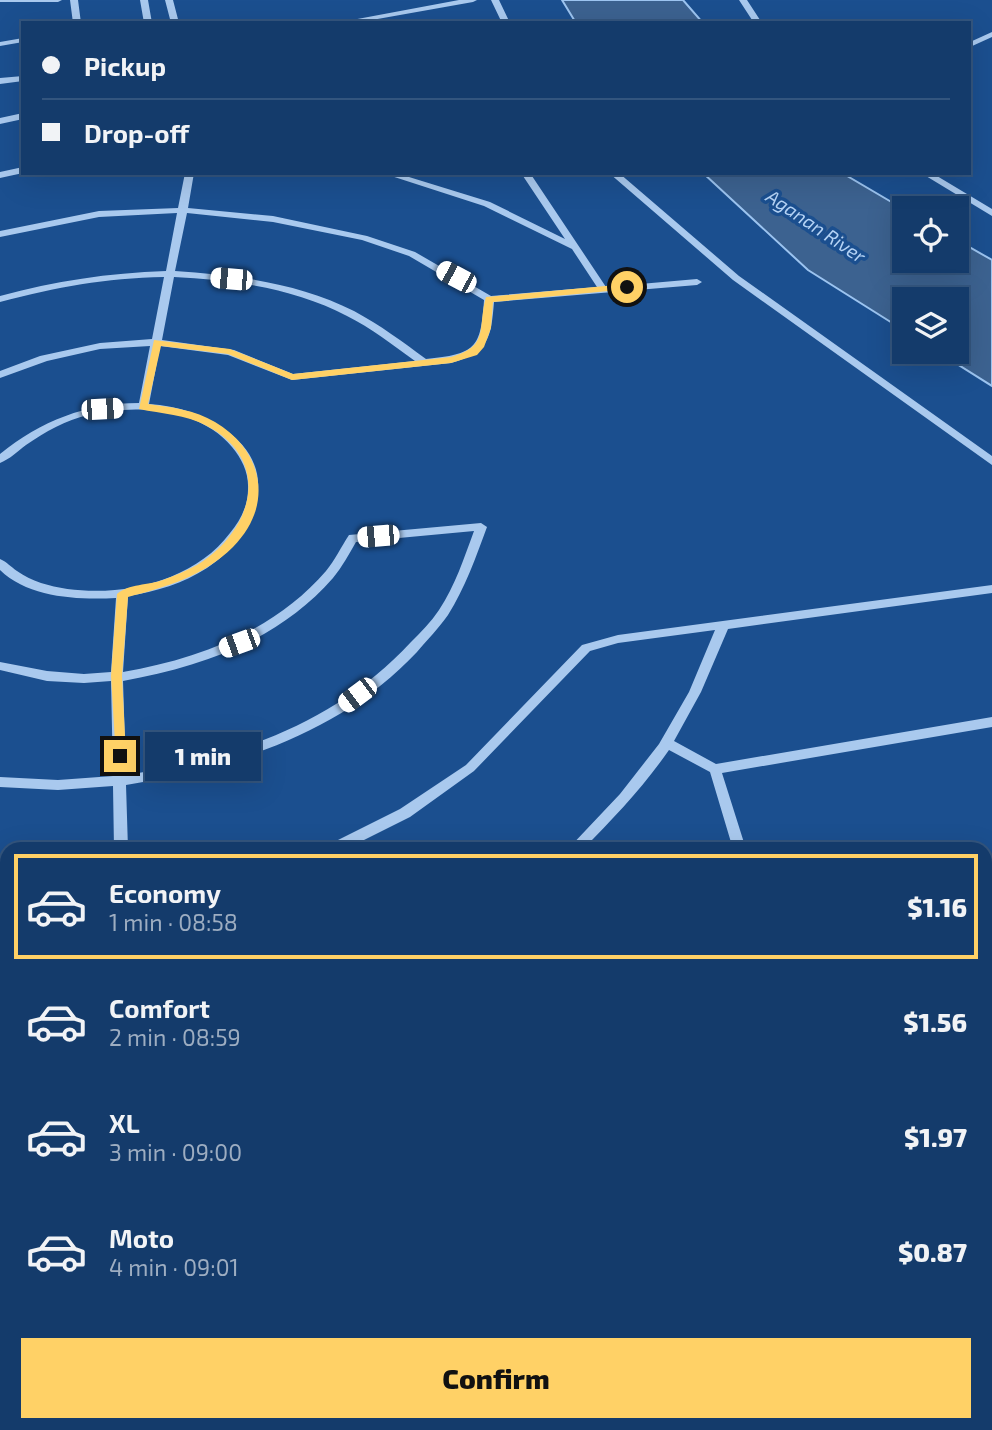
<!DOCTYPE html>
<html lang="en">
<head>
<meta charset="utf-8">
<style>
	body { margin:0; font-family:"Exo 2",sans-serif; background:#1d4271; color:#f1f3f6; height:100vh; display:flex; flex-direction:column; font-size:26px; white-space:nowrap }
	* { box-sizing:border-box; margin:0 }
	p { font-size:23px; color:#9dadc1 }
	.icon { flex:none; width:38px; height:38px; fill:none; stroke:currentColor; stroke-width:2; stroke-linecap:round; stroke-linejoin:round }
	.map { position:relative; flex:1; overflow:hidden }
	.details { position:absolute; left:0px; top:842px; width:992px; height:590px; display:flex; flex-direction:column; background:#143b6b; border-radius:21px 21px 0 0; box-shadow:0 7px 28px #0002,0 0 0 2px #33557e }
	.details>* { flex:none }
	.banner { position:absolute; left:21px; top:21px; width:950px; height:154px; border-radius:0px; box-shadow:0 7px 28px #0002,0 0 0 2px #33557e; display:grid; align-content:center; height:154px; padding:0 21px; background:#143b6b }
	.fabs { position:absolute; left:892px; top:196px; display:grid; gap:14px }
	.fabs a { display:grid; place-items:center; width:77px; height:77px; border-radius:0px; background:#143b6b; box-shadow:0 7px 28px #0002,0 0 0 2px #33557e; font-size:35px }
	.end { position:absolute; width:32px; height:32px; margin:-16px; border:9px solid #ffd166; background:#111; box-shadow:0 0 0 4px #111 }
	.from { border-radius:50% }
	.bubble { position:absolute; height:49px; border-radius:0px; background:#143b6b; box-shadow:0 7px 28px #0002,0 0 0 2px #33557e; font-size:23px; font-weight:800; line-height:49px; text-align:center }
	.car { position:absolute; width:21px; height:42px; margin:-21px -10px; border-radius:9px; box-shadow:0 0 5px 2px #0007; background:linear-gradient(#fff 24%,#345 0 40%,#fff 0 76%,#345 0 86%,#fff 0) }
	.banner b { display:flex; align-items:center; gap:24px; height:66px; font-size:26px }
	.banner b+b { border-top:2px solid #33557e }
	.banner i { width:18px; height:18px; background:#f1f3f6 }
	ul { padding:12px 0 0; list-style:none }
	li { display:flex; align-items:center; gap:21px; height:105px; margin:0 14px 10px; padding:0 7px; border:4px solid transparent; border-radius:0px }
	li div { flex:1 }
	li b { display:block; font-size:26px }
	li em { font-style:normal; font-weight:800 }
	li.selected { border-color:#ffd166 }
	li>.icon { width:63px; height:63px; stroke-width:1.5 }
	.cta { display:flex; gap:14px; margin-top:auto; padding:14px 21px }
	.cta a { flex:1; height:80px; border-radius:0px; background:#ffd166; color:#111; font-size:28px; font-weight:800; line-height:80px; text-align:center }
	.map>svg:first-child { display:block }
</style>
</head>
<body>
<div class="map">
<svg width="992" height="1430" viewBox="0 0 992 1430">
	<rect width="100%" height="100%" fill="#1b4f8f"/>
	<path fill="#3c6290" stroke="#9cc4f0" stroke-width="2" d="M562,0H683L703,23H576Z
		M703,173H842L905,210V261H957V240L992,260V386L938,352H957V299H905V331L808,270Z"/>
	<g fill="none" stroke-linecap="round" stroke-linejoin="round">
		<path fill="#a9c9ee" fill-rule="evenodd" d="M0,0H62L58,2H0Z
			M70,0H78L81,23H73Z
			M140,0H148L152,23H144Z
			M165,0H173L179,23H171Z
			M459,0H477L473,2L355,23H336Z
			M491,0H499L510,23H502Z
			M739,0H747L762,23H754Z
			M992,32V37L970,47V42Z
			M23,38V42L0,46V42Z
			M23,76V81L0,84V78Z
			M23,113V119L0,124V118Z
			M23,167V173L0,178V172Z
			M185,173H194L188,208L273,216L367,236L415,252L491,296L597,287L572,249L484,206L382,173H396L490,202L565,239L521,173H530L606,287L697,279L702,282L697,285L494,302C491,338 489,352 451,363L292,380L228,355L160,346L149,404C178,406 204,414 228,432C283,472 255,536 207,568C184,583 155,592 128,596L123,672C199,659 274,631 326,571C335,560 341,547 349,535L481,523L487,527C476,557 465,588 448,615C439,628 427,640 417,652C341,733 233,768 126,785L128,849H114L113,786L58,790L0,787V777L58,780L113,776L111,681L84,683L47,681L0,670V662L47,671L84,674L111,672L116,598C78,600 29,598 0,570V559C7,562 11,567 17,571C24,576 32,580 41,583C102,602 190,587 230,533C240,521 248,506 248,490C249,473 242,459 232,447C199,407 135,404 88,415C66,420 45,432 26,445C18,451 10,459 0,463V454C41,421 86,403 139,403L150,346L100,349L47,361L0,378V371L40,356L100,343L152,339L164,277C105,278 57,287 0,302V296C55,281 108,273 166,271L177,213L99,217L0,237V231L99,211L178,208ZM187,213L273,222L362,240L409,256L484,300C481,349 475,354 426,359C403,342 380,325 354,311C299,283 236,275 175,271ZM174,277C233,280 294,288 347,316C371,328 393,345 415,361L293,374L234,350L162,340ZM474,531C464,558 455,586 439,610C431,622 421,632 411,642C334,725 234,758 126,775L123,681C202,667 279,640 333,578C342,567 349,554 356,542Z
			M609,173H619L739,276L992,456V465L733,280Z
			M921,173H932L992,209V216Z
			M992,585V593L728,629L701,692L674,741L716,764L992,717V727L722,773L746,849H733L710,772L669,750C644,786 614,818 583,849H568L620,794L659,744L689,692L715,630L618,643L590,651L474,771L410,817L346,849H327L328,845L400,809L466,765L582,645L618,635Z
			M0,904L7,905V917L0,916Z
			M0,1045L7,1046V1058L0,1057Z
			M150,1424H166V1430H150Z
			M346,1424H362L360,1430H344Z
			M455,1424H473L475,1430H457Z
			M578,1424H601L599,1430H576Z"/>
	</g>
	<path fill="#ffd166" d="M627,284L630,289L493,302L491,328L484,347L477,355L451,363L292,380L228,354L161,346L148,404C171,407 195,410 215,422C264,451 274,506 233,547C204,576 166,587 128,597L122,676L126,756L124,759H116L111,676L117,594C128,584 149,585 163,580C174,576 186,571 197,565C253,531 273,461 207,426C185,414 162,414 139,409L154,340L230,349L293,374L451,357C490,346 477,329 486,297Z"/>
	<g text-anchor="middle" stroke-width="7" stroke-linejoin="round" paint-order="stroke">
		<g font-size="19" font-style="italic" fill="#b5d3f5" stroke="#1b4f8f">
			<text transform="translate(816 226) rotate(34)" y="7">Aganan River</text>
		</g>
	</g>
</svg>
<div class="fabs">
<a><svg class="icon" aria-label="locate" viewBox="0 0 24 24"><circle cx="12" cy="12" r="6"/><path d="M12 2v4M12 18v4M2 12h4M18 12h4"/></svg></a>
<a><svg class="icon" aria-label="layers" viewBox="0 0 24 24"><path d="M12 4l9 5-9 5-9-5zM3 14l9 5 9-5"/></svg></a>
</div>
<i class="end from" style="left:627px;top:287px"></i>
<i class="end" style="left:120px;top:756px"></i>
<div class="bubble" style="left:145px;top:732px;width:116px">1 min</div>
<i class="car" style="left:456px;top:277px;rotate:298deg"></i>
<i class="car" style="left:231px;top:279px;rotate:275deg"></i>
<i class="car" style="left:102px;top:409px;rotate:87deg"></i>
<i class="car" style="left:378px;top:536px;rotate:265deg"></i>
<i class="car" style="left:239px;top:643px;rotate:250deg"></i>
<i class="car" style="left:357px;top:695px;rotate:233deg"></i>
<div class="banner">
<b><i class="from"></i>Pickup</b>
<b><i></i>Drop-off</b>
</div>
<section class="details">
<ul>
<li class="selected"><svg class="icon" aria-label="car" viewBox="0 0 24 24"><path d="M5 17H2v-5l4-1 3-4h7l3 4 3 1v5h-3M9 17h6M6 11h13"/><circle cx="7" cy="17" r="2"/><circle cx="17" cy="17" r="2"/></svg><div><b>Economy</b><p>1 min · 08:58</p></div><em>$1.16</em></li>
<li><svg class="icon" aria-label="car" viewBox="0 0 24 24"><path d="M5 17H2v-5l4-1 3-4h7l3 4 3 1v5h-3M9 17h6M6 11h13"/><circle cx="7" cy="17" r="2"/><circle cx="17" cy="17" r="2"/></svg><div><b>Comfort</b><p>2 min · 08:59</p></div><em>$1.56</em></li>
<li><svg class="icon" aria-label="car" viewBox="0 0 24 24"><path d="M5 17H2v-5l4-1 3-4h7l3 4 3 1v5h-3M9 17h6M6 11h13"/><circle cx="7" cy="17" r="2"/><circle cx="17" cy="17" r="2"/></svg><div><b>XL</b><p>3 min · 09:00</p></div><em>$1.97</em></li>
<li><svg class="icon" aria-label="car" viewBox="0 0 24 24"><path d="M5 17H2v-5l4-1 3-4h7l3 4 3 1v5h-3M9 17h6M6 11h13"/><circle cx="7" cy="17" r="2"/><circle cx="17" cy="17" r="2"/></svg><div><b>Moto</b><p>4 min · 09:01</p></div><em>$0.87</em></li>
</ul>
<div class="cta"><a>Confirm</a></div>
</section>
</div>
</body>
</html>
